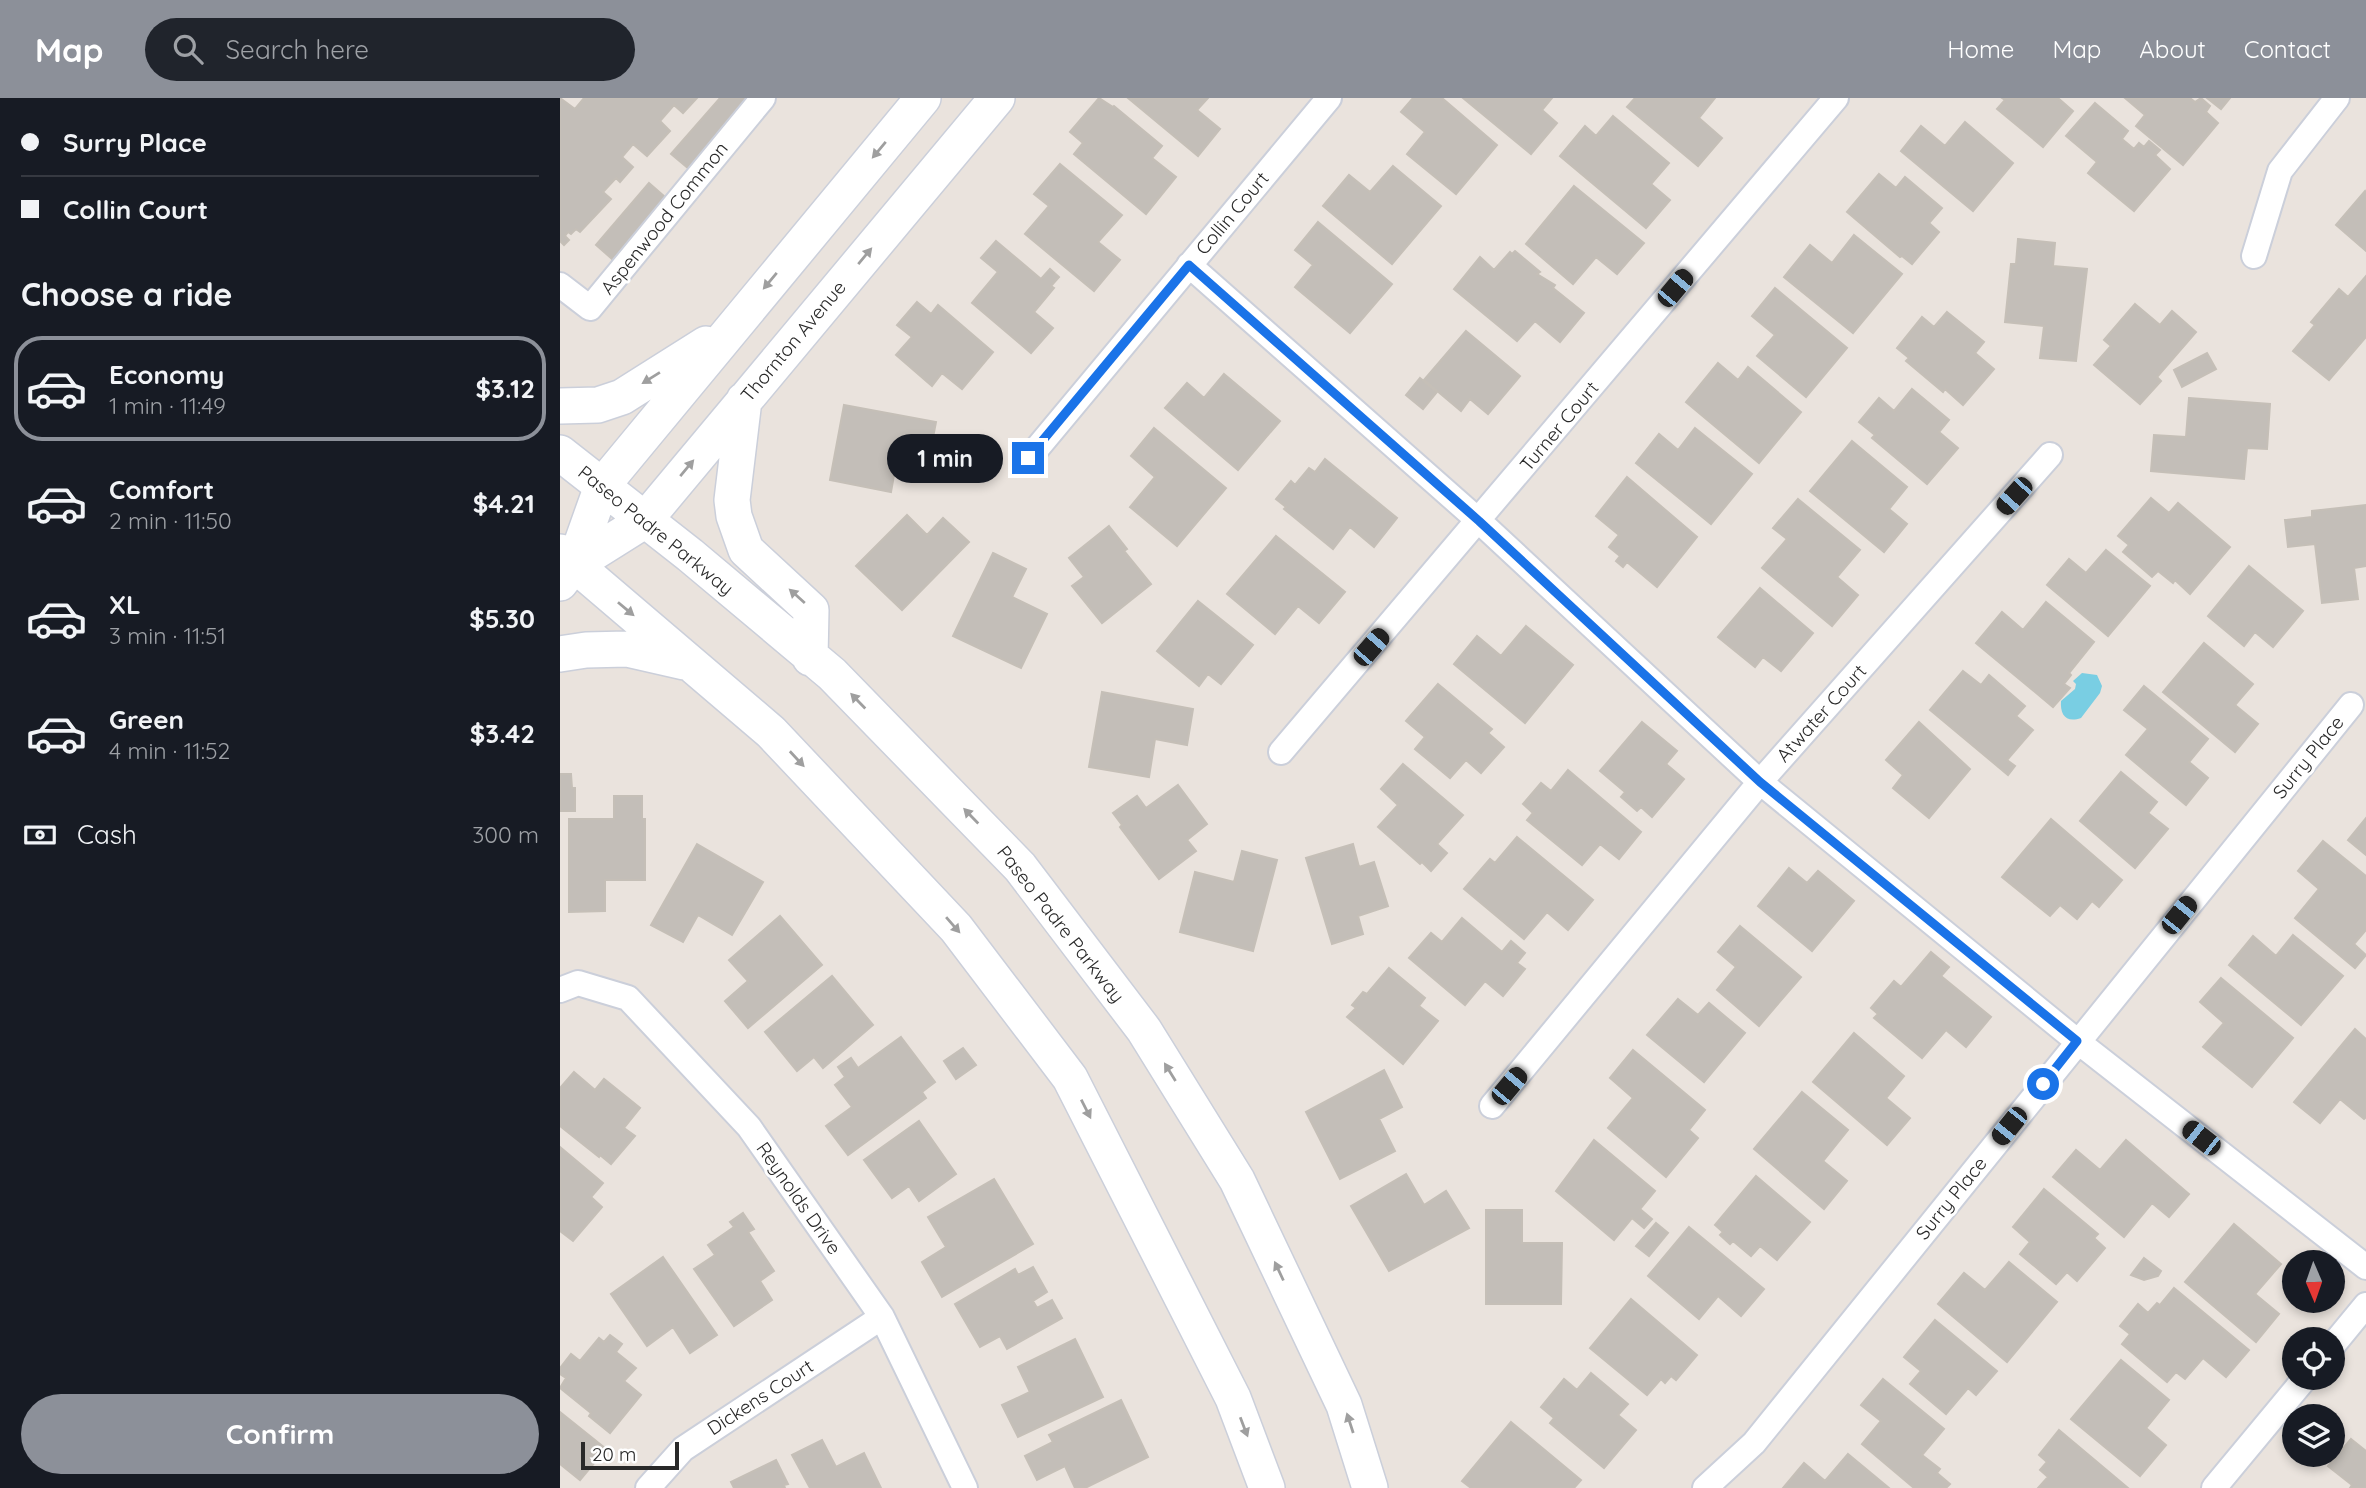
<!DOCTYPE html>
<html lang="en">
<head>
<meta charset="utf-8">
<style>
	body { margin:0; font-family:Quicksand,sans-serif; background:#20242c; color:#f1f3f6; height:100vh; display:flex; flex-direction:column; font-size:26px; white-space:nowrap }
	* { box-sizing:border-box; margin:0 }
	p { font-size:23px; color:#9ea1a6 }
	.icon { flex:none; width:38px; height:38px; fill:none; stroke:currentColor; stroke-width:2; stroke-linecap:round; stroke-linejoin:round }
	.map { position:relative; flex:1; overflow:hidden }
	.sheet { display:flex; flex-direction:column; background:#171b24; width:560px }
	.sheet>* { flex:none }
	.guide { display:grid; align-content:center; height:154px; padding:0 21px; background:#171b24 }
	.needle { width:46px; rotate:178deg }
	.controls { position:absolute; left:1722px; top:1152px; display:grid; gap:14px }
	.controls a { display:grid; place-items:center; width:63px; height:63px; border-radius:50%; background:#171b24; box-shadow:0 4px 10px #0003; font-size:35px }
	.scale { position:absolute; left:21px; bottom:18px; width:98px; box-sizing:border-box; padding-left:7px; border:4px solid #292929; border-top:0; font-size:19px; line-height:24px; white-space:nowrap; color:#292929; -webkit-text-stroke:5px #fff; paint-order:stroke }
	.end { position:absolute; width:32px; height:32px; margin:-16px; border:9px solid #1a73e8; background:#fff; box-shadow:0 0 0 4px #fff }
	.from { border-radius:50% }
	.bubble { position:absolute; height:49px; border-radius:24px; background:#171b24; box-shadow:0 4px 10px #0003; font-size:23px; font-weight:800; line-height:49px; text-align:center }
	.car { position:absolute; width:21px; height:42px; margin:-21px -10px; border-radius:9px; box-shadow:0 0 5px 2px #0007; background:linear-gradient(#222 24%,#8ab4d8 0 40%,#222 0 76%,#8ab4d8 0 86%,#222 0) }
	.guide b { display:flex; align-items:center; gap:24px; height:66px; font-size:26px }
	.guide b+b { border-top:2px solid #363941 }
	.guide i { width:18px; height:18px; background:#f1f3f6 }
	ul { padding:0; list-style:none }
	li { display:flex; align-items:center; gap:21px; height:105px; margin:0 14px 10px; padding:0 7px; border:4px solid transparent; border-radius:28px }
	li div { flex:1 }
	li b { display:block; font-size:26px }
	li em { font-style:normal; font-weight:800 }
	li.active { border-color:#8c9099 }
	li>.icon { width:63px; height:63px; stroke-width:1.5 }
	h2 { padding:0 21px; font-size:32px; line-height:84px }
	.pay { display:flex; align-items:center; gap:18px; height:77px; padding:0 21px; font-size:26px }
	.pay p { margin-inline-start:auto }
	.button { display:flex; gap:14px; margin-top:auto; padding:14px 21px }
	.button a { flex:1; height:80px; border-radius:42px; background:#8c9099; color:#fff; font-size:28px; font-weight:800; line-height:80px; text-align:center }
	header { display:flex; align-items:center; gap:42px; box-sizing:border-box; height:98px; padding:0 35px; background:#8c9099; color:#fff }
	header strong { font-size:33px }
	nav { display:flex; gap:38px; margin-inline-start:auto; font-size:24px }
	.search { width:490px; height:63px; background:#20242c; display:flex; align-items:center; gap:18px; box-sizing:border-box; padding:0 24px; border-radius:38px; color:#9ea1a6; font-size:26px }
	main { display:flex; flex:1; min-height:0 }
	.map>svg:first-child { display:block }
</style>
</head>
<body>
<header>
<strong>Map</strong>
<div class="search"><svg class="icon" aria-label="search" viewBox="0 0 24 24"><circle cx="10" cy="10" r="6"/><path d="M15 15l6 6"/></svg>Search here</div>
<nav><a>Home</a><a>Map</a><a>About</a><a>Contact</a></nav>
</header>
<main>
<section class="sheet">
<div class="guide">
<b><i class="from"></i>Surry Place</b>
<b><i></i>Collin Court</b>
</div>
<h2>Choose a ride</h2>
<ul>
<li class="active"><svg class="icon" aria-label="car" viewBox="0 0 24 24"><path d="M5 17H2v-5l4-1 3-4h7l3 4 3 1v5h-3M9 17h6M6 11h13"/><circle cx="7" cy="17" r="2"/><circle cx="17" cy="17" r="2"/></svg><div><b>Economy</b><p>1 min · 11:49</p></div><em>$3.12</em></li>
<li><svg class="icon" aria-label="car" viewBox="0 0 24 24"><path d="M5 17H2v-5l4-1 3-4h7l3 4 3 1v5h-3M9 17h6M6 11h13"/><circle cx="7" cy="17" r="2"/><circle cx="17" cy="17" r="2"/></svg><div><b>Comfort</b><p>2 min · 11:50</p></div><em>$4.21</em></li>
<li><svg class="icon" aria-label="car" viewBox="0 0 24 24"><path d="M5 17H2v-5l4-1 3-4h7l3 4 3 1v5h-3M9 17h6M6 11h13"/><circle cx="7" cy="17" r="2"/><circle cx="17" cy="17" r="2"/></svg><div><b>XL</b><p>3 min · 11:51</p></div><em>$5.30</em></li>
<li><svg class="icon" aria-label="car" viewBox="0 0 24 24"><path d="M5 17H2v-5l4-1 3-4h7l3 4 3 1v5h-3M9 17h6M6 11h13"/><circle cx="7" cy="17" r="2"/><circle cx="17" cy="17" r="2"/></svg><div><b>Green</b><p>4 min · 11:52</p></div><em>$3.42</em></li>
</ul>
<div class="pay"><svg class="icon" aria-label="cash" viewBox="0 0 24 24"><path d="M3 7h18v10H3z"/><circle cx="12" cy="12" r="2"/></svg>Cash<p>300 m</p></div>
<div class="button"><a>Confirm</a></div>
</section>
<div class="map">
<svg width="1806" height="1390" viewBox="0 0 1806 1390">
	<rect width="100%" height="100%" fill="#eae3dd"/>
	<path fill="#79cee3" d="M1522,575L1537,577L1542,588L1540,595L1521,620C1506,625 1500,617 1501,603L1515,591L1516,586L1513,583Z"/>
	<path fill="#c3beb8" stroke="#c5bfb7" stroke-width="2" d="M0,0L15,11L24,0H137L123,15L114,7L100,23L110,33L87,58L73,46L62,59L73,69L60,84L56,80L43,94L51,101L20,134L16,131L11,136L8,134L5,138L9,142L4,147L0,143Z
		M160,0H190L135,76L111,56Z
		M539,0L553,9L554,8L602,48L592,60L616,79L586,116L514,56L523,45L510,34Z
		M568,0H648L637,12L660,31L638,58Z
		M853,0H882L937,47L896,96L847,56L865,34L841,14Z
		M903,0H992L982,12L997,25L971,56Z
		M1075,0H1155L1139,20L1162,40L1138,68L1067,9Z
		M1442,0H1498L1513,13L1483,49L1437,11L1445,2Z
		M1565,0H1630L1635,4L1641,0L1650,8L1646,14L1658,25L1623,67L1576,28L1585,17Z
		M1647,0H1670L1661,11Z
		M1535,5L1568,33L1562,41L1574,51L1579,45L1584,49L1589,43L1600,52L1595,57L1610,71L1574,113L1528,75L1537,64L1506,38Z
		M1053,18L1109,65L1091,86L1110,102L1086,130L1000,58L1025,28L1036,38Z
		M1405,24L1453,65L1413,113L1341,53L1361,28L1385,48Z
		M500,66L562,117L538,144L560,162L534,193L465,136L489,108L474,96Z
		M833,68L881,108L832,166L763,108L789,77L810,94Z
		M1319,76L1336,90L1345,79L1382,110L1369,125L1379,134L1352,166L1342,158L1340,159L1287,114Z
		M89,85L112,105L59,167L36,147Z
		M1014,88L1084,145L1057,176L1036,159L1013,186L966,146Z
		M1805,93L1806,95V153L1776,127Z
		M758,124L832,186L790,235L735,189L753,167L735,152Z
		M1294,137L1342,176L1293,235L1224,179L1250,147L1272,165Z
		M1458,141L1495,145L1493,168L1527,171L1516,263L1480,260L1484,228L1445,224L1451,166H1456Z
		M436,143L481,181L490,171L499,179L491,188L494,190L474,214L493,230L471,255L412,205L438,174L421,160Z
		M955,153L980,174L977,176L995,187L993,190L1024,215L1000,244L975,223L957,243L894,191L920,159L934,172L950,154L952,156Z
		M1806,178V239L1769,282L1733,253L1755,227L1751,224L1779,191L1788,199Z
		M1215,190L1287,250L1246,299L1197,258L1215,237L1192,218Z
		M357,204L371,216L378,207L433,254L402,291L382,275L372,288L336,257L352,239L337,227Z
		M1575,206L1600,227L1612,213L1636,234L1597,279L1601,283L1580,306L1534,267L1551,248L1544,242Z
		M1387,214L1424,244L1415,255L1434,271L1403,307L1385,291L1383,294L1346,263L1349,260L1337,250L1362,219L1374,229Z
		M906,233L960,278L928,316L910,301L901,313L864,282Z
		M1647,255L1656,271L1622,289L1614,272Z
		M1158,265L1178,282L1188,269L1241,314L1199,365L1126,304Z
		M664,276L720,323L678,372L605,310L627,285L644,300Z
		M860,280L877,294L863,311L846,297Z
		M1352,291L1389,322L1379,334L1398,350L1367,386L1312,340L1315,337L1299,324L1319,300L1334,313Z
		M1629,300L1710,306L1707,351L1687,350L1684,381L1591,373L1594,337L1626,339Z
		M284,307L376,324L369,360L338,354L331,394L270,382Z
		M594,330L666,390L617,448L570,409L595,379L571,358Z
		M1135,330L1192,376L1151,426L1076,365L1099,336L1118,352Z
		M1292,343L1347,389L1329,411L1347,426L1324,454L1250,393Z
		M765,361L837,420L814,449L790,429L773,451L724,411L726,409L716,401L731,383L735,387L749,370L755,374Z
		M1067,379L1137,439L1097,489L1067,464L1063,469L1056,463L1060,458L1049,449L1059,437L1036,418Z
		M1591,400L1609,415L1618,405L1670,449L1630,496L1615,482L1613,485L1598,473L1592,479L1563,454L1569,447L1558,438Z
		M1238,401L1300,452L1277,479L1298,497L1272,528L1202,470L1227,441L1213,430Z
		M1806,407V468L1794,470L1798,501L1762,505L1755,446L1728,449L1725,422L1752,419V413Z
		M347,417L367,437L383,420L409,444L342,512L296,468Z
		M549,428L567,451L564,453L591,486L542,525L512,488L524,479L509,460Z
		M716,438L785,494L759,525L738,508L715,536L667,496Z
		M1546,452L1590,488L1548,538L1487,487L1509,461L1526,475Z
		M433,455L466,471L452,499L487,516L461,570L393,538Z
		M1689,468L1743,513L1713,549L1695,534L1684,548L1648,518Z
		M1200,490L1253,535L1221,573L1203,559L1195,569L1158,539Z
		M638,503L693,547L661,586L648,576L639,588L597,553Z
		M1486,504L1534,544L1509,575L1511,577L1504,586L1510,590L1493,609L1416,545L1442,514L1463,532Z
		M966,528L1013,567L965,625L894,566L917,538L941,558Z
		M1644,545L1693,586L1675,607L1698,626L1675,654L1603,594Z
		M1403,573L1421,587L1429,577L1465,608L1456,618L1473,632L1447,662L1455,668L1448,677L1370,612Z
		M878,586L932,631L928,635L944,649L921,675L906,662L890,680L855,651L865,639L846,623Z
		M1584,588L1648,641L1629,664L1648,680L1626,707L1566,657L1588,631L1564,612Z
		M542,594L633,611L627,647L595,641L589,679L529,669Z
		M1082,624L1117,653L1106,666L1124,681L1092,719L1081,709L1077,713L1061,699L1065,694L1040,673Z
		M1359,624L1410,671L1369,720L1333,690L1343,677L1326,662Z
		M843,666L903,717L877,746L887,755L871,773L862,764L860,766L818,729L838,707L821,691Z
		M1008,672L1081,734L1059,761L1040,746L1022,767L967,722L973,715L963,706L981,685L991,693Z
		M1561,674L1597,704L1588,715L1608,731L1575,770L1520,723Z
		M0,676H11L12,690H15V713H0Z
		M618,687L647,726L627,742L636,753L599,781L560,729L562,727L553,715L577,698L586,710Z
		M54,698H82V721H85V782H45V813L9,814V721H54Z
		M1806,720V757L1788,742Z
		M1491,721L1562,782L1539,809L1532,803L1517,821L1500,807L1490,818L1442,779Z
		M957,739L1033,802L1008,832L987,814L964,841L904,791L930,761L935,765Z
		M1763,743L1806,778V832L1794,846L1806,857L1795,870L1735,820L1759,791L1738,773Z
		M137,746L203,784L172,837L138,817L123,844L91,827Z
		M793,746L799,769L814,764L828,808L798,818L803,836L772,846L746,760Z
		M682,753L717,762L693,853L620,834L635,774L674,784Z
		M1229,770L1247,785L1258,773L1294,803L1252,853L1198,808Z
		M220,818L262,867L188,930L165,903L188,883L169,862Z
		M902,820L942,854L951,843L965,855L957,865L965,871L943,898L925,883L905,907L849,860L871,835L882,844Z
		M1180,828L1241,879L1199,928L1157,892L1176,869L1158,854Z
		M1733,837L1783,878L1741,927L1669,867L1693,838L1716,858Z
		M1371,854L1389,869L1381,878L1431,919L1406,949L1386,932L1362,960L1314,920L1318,916L1311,910L1334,883L1341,889Z
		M829,870L865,900L859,908L878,923L843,966L787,919L796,910L792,907L803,894L807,896Z
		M272,878L313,927L263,970L254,959L237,973L205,934Z
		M1661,880L1733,940L1692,989L1643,949L1664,925L1640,904Z
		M1118,901L1138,917L1149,905L1185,935L1144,984L1087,937Z
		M1795,931L1806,941V1019L1804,1021L1780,1001L1760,1025L1734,1004Z
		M1294,935L1344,978L1326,1000L1350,1020L1327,1047L1253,984Z
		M341,939L375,984L362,994L366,1000L288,1057L266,1028L292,1009L275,987L285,979L278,969L291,960L298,970Z
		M403,950L416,967L396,981L384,963Z
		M1073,952L1145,1012L1129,1032L1138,1040L1106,1079L1048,1030L1073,1000L1050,980Z
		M824,972L842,1009L819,1021L835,1053L780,1081L746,1014Z
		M14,974L35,992L44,981L80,1010L64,1030L75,1038L51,1066L40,1057L39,1059L0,1028V990Z
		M1242,994L1288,1032L1263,1063L1287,1083L1264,1111L1194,1051Z
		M359,1023L396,1076L359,1103L349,1088L332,1100L304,1062Z
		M1034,1042L1095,1093L1080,1111L1092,1121L1084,1130L1072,1120L1054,1142L996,1093Z
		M1566,1042L1629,1096L1609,1119L1592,1105L1564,1139L1493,1079L1516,1052L1540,1072Z
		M0,1049L43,1085L31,1099L42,1109L13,1143L0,1133Z
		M846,1076L864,1107L886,1093L909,1130L829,1173L791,1108Z
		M1196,1078L1250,1124L1217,1162L1200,1148L1191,1158L1173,1143L1170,1146L1160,1137L1163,1134L1155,1127Z
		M434,1081L473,1146L382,1199L362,1164L386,1149L368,1119Z
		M1484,1091L1538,1136L1534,1140L1545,1150L1517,1183L1507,1174L1496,1186L1460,1156L1470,1144L1453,1129Z
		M926,1112H962V1145H1002L1001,1206H926Z
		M183,1115L194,1131L188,1134L214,1173L200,1183L212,1202L174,1228L134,1171L155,1157L148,1147L174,1129L170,1124Z
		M1096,1125L1108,1135L1089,1158L1076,1148Z
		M1674,1126L1721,1166L1695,1196L1719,1216L1696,1244L1625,1184Z
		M1129,1129L1204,1191L1181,1218L1158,1198L1139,1221L1088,1178Z
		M103,1159L157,1237L130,1255L113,1229L87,1248L51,1196Z
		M1584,1160L1601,1173L1598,1178L1584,1182L1571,1177Z
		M1449,1164L1497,1204L1447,1264L1378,1206L1404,1175L1425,1192Z
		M473,1169L487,1194L473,1203L477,1210L492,1202L502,1220L447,1251L440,1238L420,1249L395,1206L455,1171L458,1177Z
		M1614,1190L1689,1252L1666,1279L1643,1260L1625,1281L1616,1274L1607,1284L1562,1246L1570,1236L1560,1228L1578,1206L1588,1215L1597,1205L1600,1207Z
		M1071,1201L1137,1257L1116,1282L1111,1278L1105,1285L1101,1281L1087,1297L1030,1250Z
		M1375,1222L1437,1273L1416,1297L1408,1290L1386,1316L1350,1286L1361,1273L1344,1259Z
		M50,1237L62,1246L56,1254L76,1270L64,1283L81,1297L50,1335L29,1318L31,1315L0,1290L6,1280L0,1276V1270L11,1256L20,1263L39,1240L44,1244Z
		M515,1241L543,1299L458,1339L442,1307L470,1294L458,1269Z
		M1561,1262L1609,1302L1586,1330L1606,1347L1580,1378L1511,1321Z
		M1031,1275L1068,1306L1058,1317L1076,1332L1044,1370L990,1325L994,1320L981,1309L1004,1281L1017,1292Z
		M1323,1281L1384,1331L1362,1357L1380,1371L1377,1375L1390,1386L1386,1390H1354L1302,1346L1321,1323L1301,1307Z
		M561,1302L588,1359L525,1390H515L505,1368L477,1382L465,1358L493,1344L489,1337Z
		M0,1314L46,1351L20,1382L0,1366Z
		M951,1324L1021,1382L1014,1390H911L902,1383Z
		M1499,1332L1568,1390H1478L1488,1379L1480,1372L1487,1364L1479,1357Z
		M1791,1341L1806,1353V1390H1790L1792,1387L1768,1368Z
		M262,1342L276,1369L304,1355L321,1390H250L232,1357Z
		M1288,1356L1329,1390H1223L1244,1365L1265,1383Z
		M216,1362L228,1386L224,1387L225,1390H174L171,1384Z"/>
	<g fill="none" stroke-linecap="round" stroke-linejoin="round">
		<g stroke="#cbcfda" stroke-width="28">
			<path id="street" d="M1694,158L1720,73L1777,0
				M629,167L919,423L1200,684L1517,943L1806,1169
				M0,187L30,210L203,0
				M469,360L769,0
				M721,654L1276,0
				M0,892L18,885L68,900L189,1029L322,1219L405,1390
				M932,1008L1200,684L1490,357
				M1773,1247L1806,1207
				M88,1390L123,1351L322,1219
				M1145,1390L1194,1345L1791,607
				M1654,1390L1746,1279"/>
		</g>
		<g stroke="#cbcfda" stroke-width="38">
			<path id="secondary" d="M184,302L172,402L174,418L186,452L251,512L250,560
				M0,308L38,307L62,299L146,246
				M0,355L130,457L272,576L460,769L584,932L677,1082L784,1307L810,1390
				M0,454L211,634L396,830L510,980L673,1300L707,1390
				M14,467L42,388L363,0
				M0,485L14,467L84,423L437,0
				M0,556L26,552L67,551L124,564"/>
		</g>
		<use href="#street" stroke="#fff" stroke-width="24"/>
		<use href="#secondary" stroke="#fff" stroke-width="35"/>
	</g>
	<defs><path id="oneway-solid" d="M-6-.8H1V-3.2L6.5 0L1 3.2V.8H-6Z" transform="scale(1.75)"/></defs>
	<g fill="#9f9f9f">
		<use href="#oneway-solid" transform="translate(319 52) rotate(130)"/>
		<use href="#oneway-solid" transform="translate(305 158) rotate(-50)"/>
		<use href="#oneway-solid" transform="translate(210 183) rotate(130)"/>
		<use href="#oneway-solid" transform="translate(91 280) rotate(148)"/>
		<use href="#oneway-solid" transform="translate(127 370) rotate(-50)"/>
		<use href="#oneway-solid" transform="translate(237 498) rotate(-138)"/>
		<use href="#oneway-solid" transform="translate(66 511) rotate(40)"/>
		<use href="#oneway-solid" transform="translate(298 603) rotate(-134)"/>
		<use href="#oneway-solid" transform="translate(237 661) rotate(47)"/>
		<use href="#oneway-solid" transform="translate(411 718) rotate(-134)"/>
		<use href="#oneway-solid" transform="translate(393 827) rotate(49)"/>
		<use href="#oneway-solid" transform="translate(610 974) rotate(-122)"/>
		<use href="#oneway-solid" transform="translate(526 1011) rotate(63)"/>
		<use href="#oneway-solid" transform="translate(719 1173) rotate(-115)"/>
		<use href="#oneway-solid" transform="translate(790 1325) rotate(-108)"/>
		<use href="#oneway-solid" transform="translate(684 1329) rotate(69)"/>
	</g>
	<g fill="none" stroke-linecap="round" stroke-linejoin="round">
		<path stroke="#1a73e8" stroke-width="9" d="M468,360L629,167L919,423L1200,684L1517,943L1483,986"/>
	</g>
	<g text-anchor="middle" stroke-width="6" stroke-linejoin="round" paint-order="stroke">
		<g font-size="19" fill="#292929" stroke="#fff">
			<text transform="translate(672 115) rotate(-50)" y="7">Collin Court</text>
			<text transform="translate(104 120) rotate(-51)" y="7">Aspenwood Common</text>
			<text transform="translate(233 243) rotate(-50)" y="7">Thornton Avenue</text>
			<text transform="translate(999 328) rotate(-50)" y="7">Turner Court</text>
			<text transform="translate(96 432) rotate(39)" y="7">Paseo Padre Parkway</text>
			<text transform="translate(1261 615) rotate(-48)" y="7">Atwater Court</text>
			<text transform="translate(1748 659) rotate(-51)" y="7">Surry Place</text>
			<text transform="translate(501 826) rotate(52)" y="7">Paseo Padre Parkway</text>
			<text transform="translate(239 1100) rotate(55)" y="7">Reynolds Drive</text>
			<text transform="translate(1391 1100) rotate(-51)" y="7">Surry Place</text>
			<text transform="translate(200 1299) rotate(-33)" y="7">Dickens Court</text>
		</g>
	</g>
</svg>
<div class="controls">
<a><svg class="needle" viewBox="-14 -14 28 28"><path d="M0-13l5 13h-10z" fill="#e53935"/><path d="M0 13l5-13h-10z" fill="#9ea1a6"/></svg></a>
<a><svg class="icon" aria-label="locate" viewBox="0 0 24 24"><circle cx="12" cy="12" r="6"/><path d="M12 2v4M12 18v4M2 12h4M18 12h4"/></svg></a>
<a><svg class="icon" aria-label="layers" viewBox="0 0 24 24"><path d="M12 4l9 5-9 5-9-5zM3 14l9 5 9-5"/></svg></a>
</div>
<div class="scale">20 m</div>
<i class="end from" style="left:1483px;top:986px"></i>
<i class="end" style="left:468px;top:360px"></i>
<div class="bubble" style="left:327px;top:336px;width:116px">1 min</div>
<i class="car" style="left:1115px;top:190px;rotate:40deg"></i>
<i class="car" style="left:1454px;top:398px;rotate:222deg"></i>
<i class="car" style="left:811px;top:549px;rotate:41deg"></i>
<i class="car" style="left:1619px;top:817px;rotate:39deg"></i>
<i class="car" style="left:949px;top:988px;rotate:40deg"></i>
<i class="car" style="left:1449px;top:1028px;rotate:219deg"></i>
<i class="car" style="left:1641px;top:1040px;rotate:308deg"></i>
</div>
</main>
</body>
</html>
